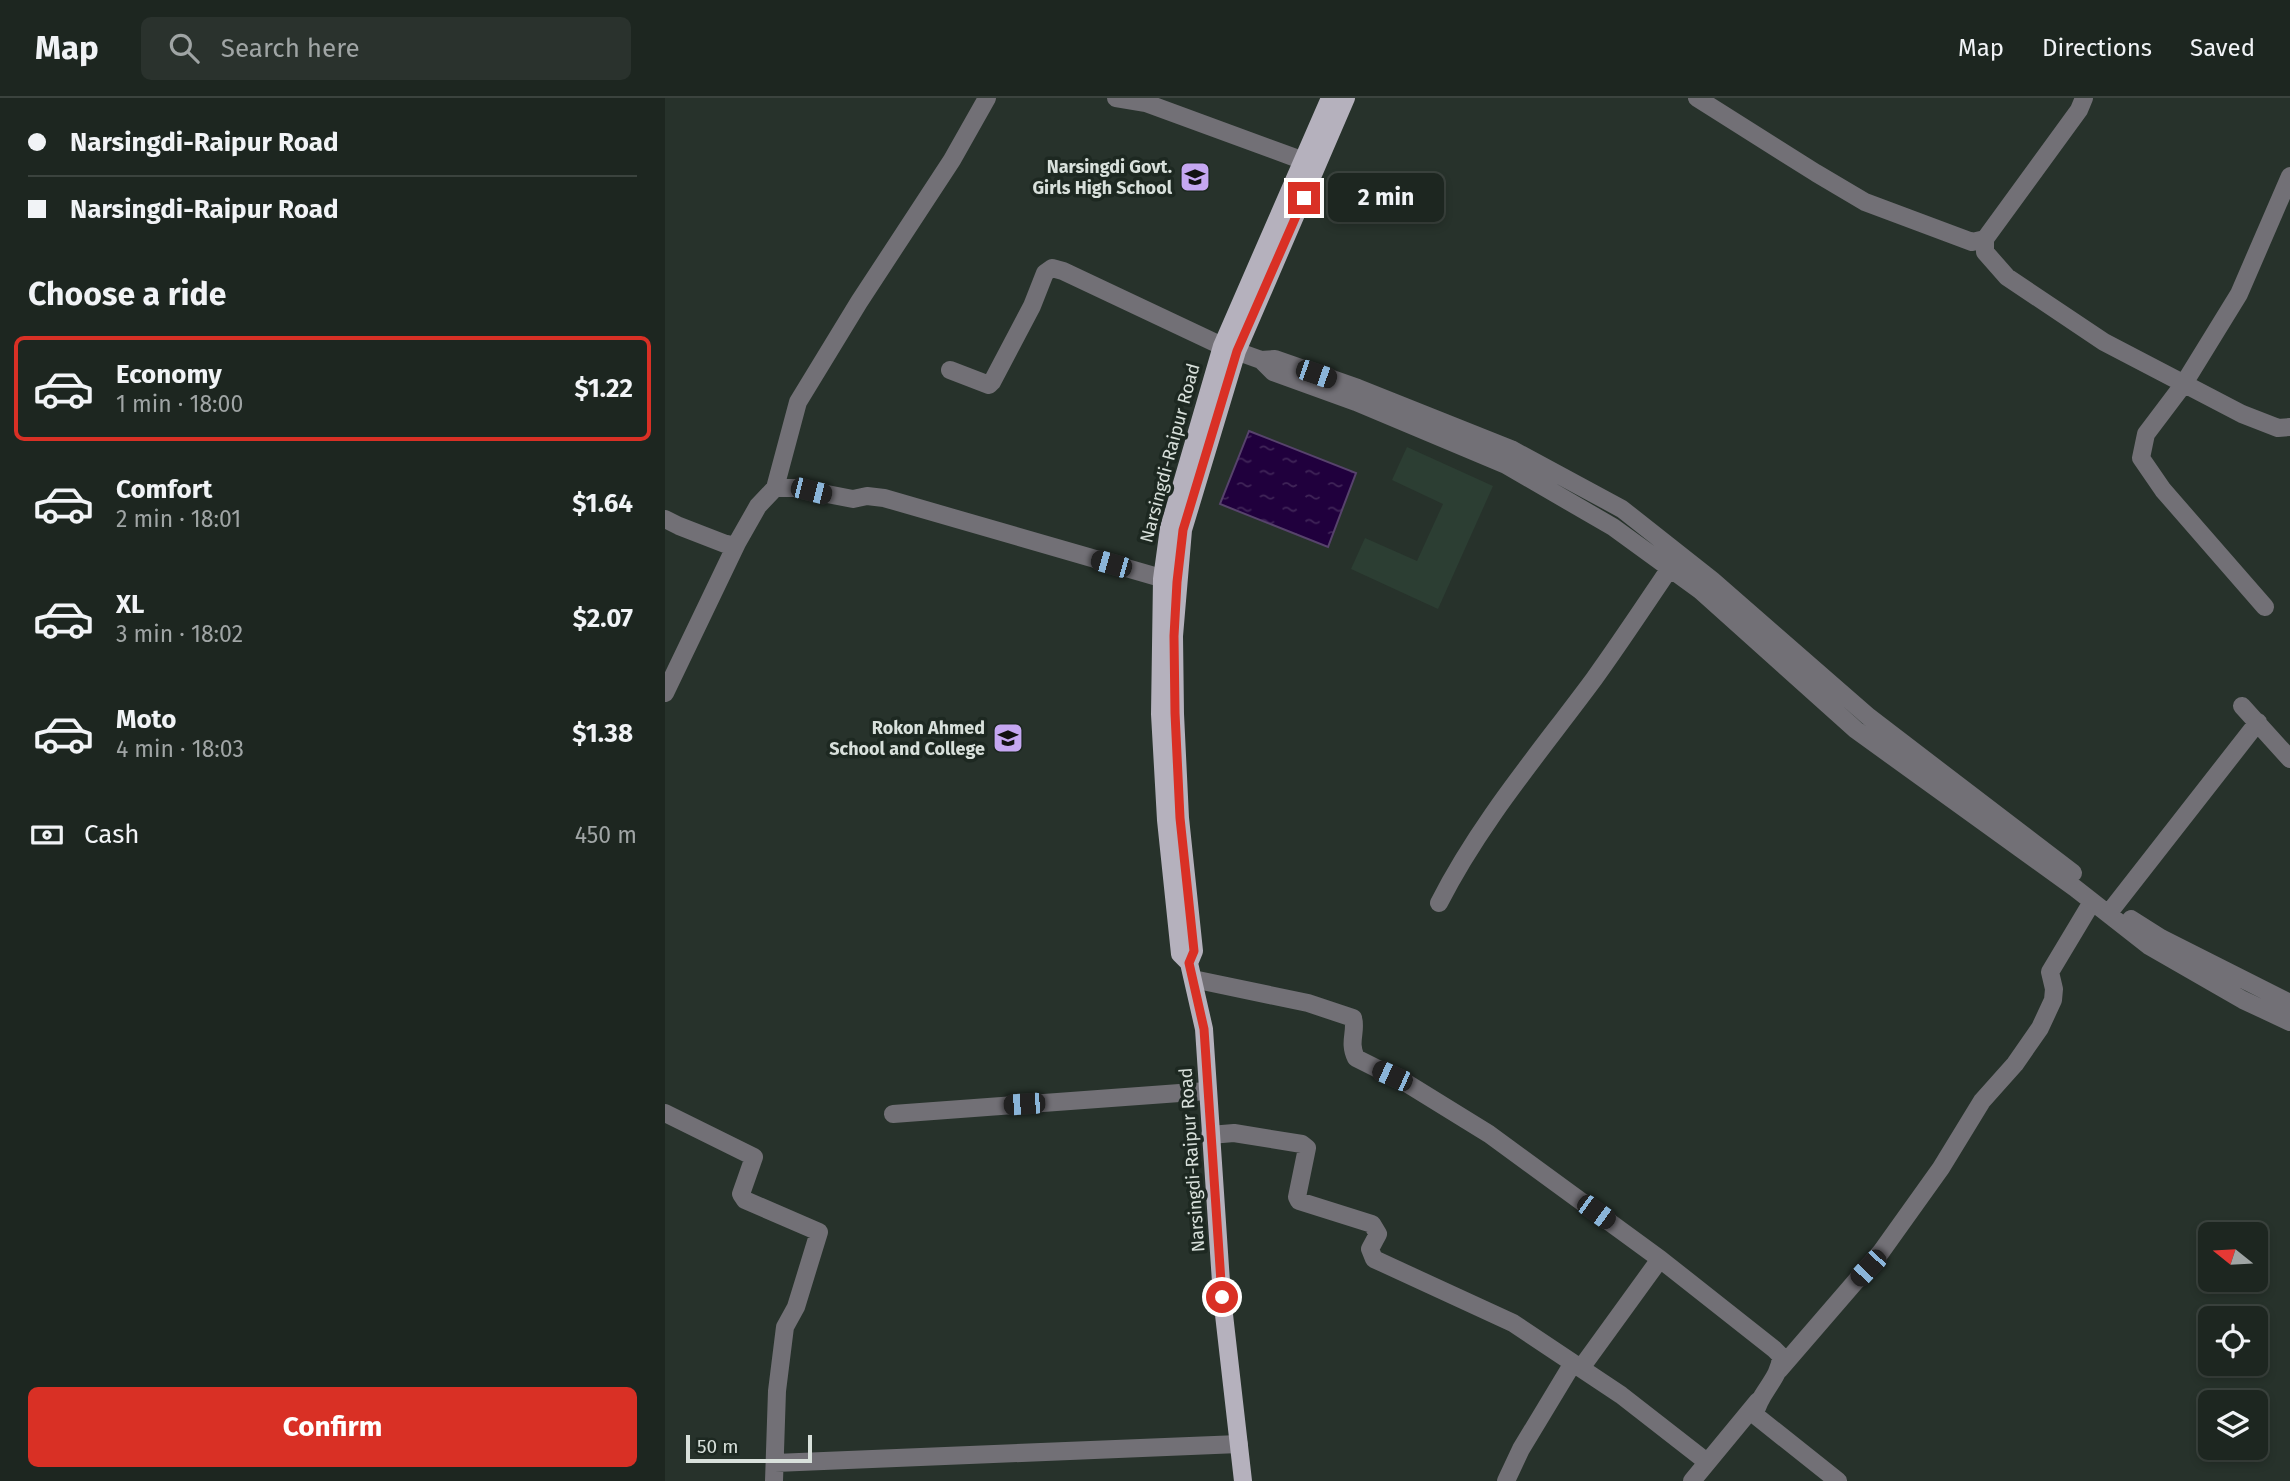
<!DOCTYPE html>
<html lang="en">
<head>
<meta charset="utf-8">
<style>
	body { margin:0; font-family:"Fira Sans",sans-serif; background:#2a322d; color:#f1f3f6; height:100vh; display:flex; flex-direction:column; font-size:26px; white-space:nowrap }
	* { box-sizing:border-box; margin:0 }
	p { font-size:23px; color:#a0a5a5 }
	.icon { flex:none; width:38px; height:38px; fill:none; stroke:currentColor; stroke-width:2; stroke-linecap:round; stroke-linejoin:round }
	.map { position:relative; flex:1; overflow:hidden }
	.side { display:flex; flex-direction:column; background:#1d2620; width:665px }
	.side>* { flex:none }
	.banner { display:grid; align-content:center; height:154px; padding:0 28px; background:#1d2620 }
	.needle { width:46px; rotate:288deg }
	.buttons { position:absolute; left:1533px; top:1124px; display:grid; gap:14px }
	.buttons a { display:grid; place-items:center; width:70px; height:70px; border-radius:10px; background:#1d2620; box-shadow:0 4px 10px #0003,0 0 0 2px #3b433e; font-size:35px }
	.scale { position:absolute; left:21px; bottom:18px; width:126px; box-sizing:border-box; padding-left:7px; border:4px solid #d8e0db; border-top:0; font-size:19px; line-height:24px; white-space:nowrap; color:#d8e0db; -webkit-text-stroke:5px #1d2821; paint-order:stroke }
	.end { position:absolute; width:32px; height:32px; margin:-16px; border:9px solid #d93025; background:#fff; box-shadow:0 0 0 4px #fff }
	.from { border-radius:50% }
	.bubble { position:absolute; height:49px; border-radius:10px; background:#1d2620; box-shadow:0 4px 10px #0003,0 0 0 2px #3b433e; font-size:23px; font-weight:700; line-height:49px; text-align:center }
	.car { position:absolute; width:21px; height:42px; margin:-21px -10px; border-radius:9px; box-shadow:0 0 5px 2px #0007; background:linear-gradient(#222 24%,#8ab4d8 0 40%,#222 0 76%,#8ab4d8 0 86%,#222 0) }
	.banner b { display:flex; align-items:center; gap:24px; height:66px; font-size:26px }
	.banner b+b { border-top:2px solid #3b433e }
	.banner i { width:18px; height:18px; background:#f1f3f6 }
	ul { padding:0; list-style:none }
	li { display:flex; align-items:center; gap:21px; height:105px; margin:0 14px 10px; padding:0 14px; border:4px solid transparent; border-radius:10px }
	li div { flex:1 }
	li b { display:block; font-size:26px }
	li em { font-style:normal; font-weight:700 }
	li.current { border-color:#d93025 }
	li>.icon { width:63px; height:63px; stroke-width:1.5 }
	h2 { padding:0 28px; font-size:32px; line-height:84px }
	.pay { display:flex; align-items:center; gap:18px; height:77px; padding:0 28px; font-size:26px }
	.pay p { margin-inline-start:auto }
	.primary-button { display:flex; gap:14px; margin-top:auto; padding:14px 28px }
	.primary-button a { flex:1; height:80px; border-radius:10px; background:#d93025; color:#fff; font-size:28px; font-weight:700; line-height:80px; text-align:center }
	header { display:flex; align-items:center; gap:42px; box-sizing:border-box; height:98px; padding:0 35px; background:#1d2620; border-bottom:2px solid #3b433e }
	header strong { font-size:33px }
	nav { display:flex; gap:38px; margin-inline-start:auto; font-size:24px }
	.search { width:490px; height:63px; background:#2a322d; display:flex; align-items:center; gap:18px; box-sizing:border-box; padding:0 24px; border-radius:10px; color:#a0a5a5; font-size:26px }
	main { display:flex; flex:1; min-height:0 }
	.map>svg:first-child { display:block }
</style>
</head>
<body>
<header>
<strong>Map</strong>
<div class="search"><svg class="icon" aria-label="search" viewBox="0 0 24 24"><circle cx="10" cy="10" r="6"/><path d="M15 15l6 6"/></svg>Search here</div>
<nav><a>Map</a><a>Directions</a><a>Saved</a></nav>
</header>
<main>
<section class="side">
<div class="banner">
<b><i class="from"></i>Narsingdi-Raipur Road</b>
<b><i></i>Narsingdi-Raipur Road</b>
</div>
<h2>Choose a ride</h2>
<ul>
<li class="current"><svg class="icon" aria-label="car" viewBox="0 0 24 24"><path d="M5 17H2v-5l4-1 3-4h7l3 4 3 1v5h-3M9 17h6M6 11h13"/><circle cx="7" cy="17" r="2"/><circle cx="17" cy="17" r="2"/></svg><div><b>Economy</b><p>1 min · 18:00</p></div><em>$1.22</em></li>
<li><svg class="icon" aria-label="car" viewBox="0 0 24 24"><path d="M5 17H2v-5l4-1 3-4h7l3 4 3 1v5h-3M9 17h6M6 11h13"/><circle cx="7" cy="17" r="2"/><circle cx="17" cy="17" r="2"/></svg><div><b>Comfort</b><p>2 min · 18:01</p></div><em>$1.64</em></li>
<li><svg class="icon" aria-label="car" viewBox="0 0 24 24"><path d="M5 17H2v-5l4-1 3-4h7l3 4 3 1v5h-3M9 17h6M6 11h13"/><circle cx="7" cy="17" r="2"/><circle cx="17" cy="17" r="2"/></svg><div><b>XL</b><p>3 min · 18:02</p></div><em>$2.07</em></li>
<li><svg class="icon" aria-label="car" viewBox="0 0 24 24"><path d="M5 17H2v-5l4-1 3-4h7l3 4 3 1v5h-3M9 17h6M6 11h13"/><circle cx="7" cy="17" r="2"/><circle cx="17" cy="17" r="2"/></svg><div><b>Moto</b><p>4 min · 18:03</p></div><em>$1.38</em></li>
</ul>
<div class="pay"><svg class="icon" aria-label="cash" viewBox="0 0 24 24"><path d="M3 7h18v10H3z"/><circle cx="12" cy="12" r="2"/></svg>Cash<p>450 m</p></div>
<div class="primary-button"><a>Confirm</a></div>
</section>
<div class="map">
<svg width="1625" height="1383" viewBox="0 0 1625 1383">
	<defs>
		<pattern id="water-ripples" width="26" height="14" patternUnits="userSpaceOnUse" patternTransform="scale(1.75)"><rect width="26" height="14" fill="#20003d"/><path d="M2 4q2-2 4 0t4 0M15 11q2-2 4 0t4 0" fill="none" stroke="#402558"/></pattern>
	</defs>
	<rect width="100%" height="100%" fill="#27322b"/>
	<path fill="#2c3e33" d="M742,349L828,388L773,511L686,471L700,440L752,463L778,406L727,382Z"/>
	<path fill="url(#water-ripples)" stroke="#57436c" stroke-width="2" d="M584,333L691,375L663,449L555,406Z"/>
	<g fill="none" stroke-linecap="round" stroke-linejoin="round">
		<path stroke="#727076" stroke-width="18" d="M451,0L481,5L639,63
			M1032,0L1151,75L1200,104L1307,144L1320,141V154L1342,179L1439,244L1577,316L1613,330L1625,329
			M1320,141L1414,12L1419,0
			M596,262L610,261L693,290L846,351L957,411L1047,482L1204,619L1408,775
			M285,272L324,287L327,284L367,208L380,175L387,170L398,173L557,248L596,262L608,274L691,304L841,367L948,429L1036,493L1191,632L1410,790L1484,848L1578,902L1625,924
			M110,390H131L188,401L202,398L219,400L510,484
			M0,421L14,428L63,447L72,445
			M1600,509L1498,392L1476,360L1481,336L1518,287L1574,196L1625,78
			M0,595L72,445L93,408L110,390L133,304L194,204L287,62L322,0
			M1577,608L1625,661
			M774,805C815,724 875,654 929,581C955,545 980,507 1005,470
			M1443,816L1593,624
			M1466,821L1496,840L1625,905
			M528,881L643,905L688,920C692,933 683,944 691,960L743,986L824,1036L995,1161L1109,1251L1116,1258C1115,1282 1093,1295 1090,1317L1173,1383
			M0,1015L89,1059L76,1096L80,1102L154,1134L131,1209L120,1229L112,1293L109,1383
			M228,1016L542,993
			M545,1037L569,1035L637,1046L642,1050L632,1099L634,1103L707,1126L713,1136L705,1151L709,1161L848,1225L956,1297L1042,1364
			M916,1270L995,1161
			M1114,1272L1216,1154L1276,1070L1317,1003L1350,966L1375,930L1388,902L1389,891L1385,874L1427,804
			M110,1365L574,1346
			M841,1383L856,1351L908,1265
			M1027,1383L1093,1303"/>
		<path stroke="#b5b1bd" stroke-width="18" d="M524,865L529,853L515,720L510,616L509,538L518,432L572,253L681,0
			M578,1383L557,1199L539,931L524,865L515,856L501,722L495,616L497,481L504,430L557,248L665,0"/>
	</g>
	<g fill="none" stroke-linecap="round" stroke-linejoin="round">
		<path stroke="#d93025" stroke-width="9" d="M557,1199L539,931L524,865L529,853L515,720L510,615L509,538L512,484L518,432L572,253L639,100"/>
	</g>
	<defs>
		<g id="school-square" transform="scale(1.575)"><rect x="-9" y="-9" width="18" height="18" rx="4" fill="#c5a7f1" stroke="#1d2821"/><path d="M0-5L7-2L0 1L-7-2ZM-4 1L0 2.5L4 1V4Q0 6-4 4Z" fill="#111"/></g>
	</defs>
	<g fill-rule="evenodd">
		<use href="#school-square" x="530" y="79"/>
		<use href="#school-square" x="343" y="640"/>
	</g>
	<g text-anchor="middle" stroke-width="7" stroke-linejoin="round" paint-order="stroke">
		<g font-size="18" font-weight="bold" fill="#d8e0db" stroke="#1d2821" text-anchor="end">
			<text x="507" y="75">Narsingdi Govt.<tspan x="507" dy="21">Girls High School</tspan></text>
			<text x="320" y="636">Rokon Ahmed<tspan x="320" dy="21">School and College</tspan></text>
		</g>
		<g font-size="18" fill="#d8e0db" stroke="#1d2821">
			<text transform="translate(505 355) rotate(-75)" y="6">Narsingdi-Raipur Road</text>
			<text transform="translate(527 1062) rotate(-94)" y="6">Narsingdi-Raipur Road</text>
		</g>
	</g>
</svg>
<div class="buttons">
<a><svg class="needle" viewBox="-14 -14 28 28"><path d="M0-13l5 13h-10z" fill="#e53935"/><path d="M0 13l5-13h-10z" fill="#a0a5a5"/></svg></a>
<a><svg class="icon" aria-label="locate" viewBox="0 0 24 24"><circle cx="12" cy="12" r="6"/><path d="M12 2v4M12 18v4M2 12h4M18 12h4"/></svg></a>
<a><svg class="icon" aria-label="layers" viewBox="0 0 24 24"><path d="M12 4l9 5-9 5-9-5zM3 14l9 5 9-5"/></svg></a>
</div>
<div class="scale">50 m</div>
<i class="end from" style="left:557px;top:1199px"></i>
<i class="end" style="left:639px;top:100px"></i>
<div class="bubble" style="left:663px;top:75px;width:116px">2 min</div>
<i class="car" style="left:651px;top:276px;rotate:109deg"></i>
<i class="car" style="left:146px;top:393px;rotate:104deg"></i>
<i class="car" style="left:446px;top:466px;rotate:286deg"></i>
<i class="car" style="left:727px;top:978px;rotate:294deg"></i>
<i class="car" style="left:359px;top:1006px;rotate:266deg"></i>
<i class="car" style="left:931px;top:1114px;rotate:126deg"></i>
<i class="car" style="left:1203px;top:1170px;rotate:223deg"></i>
</div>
</main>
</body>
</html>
